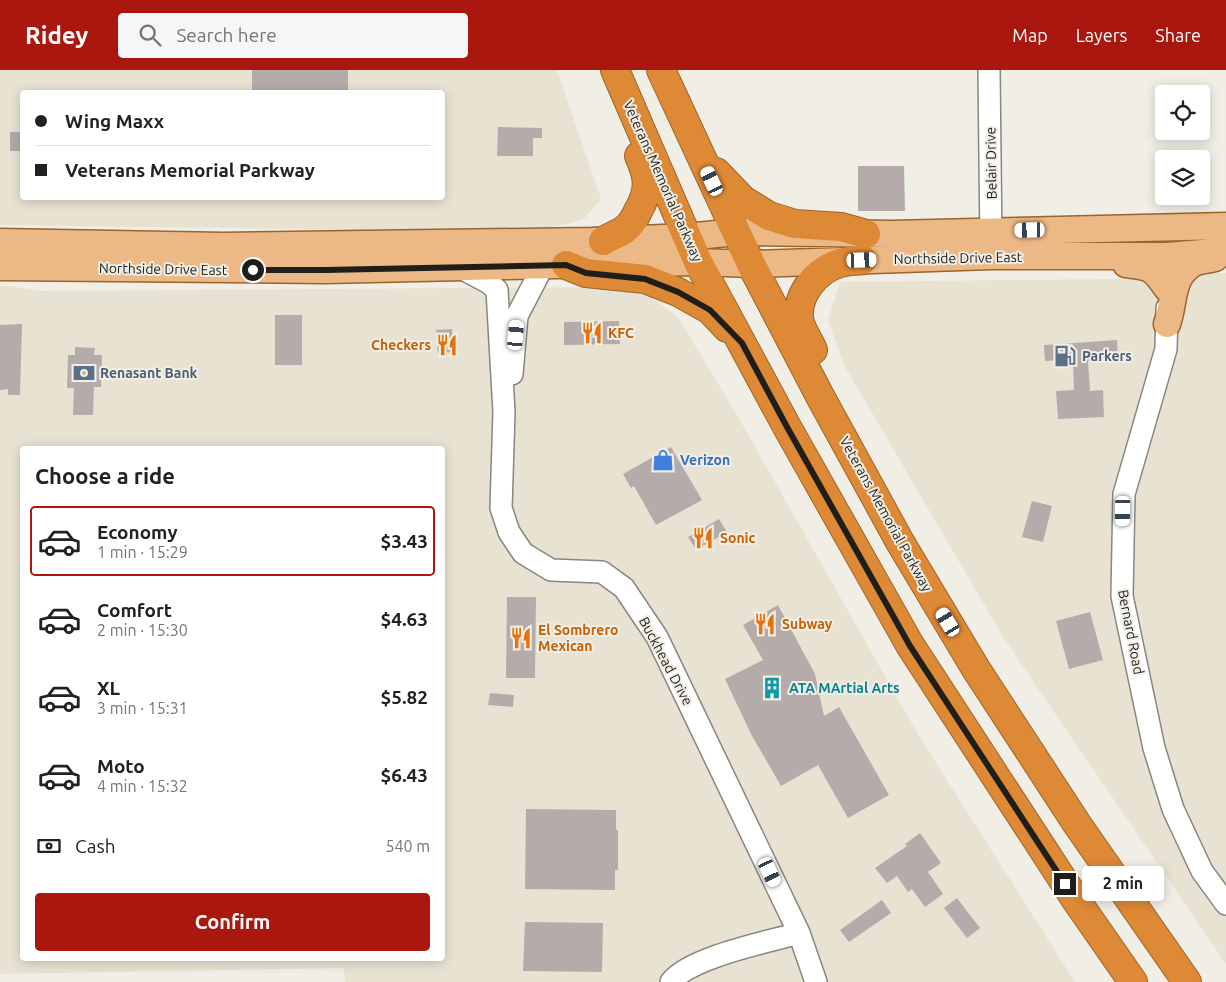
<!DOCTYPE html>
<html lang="en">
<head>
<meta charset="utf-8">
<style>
	body { margin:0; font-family:Ubuntu,sans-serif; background:#f6f6f6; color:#202124; height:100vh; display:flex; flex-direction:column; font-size:19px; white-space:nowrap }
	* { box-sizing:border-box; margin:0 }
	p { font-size:16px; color:#757577 }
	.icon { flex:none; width:28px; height:28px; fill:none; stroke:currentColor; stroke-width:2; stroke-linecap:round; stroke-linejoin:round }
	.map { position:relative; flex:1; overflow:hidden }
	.side { position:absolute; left:20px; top:376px; width:425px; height:515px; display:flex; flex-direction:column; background:#fff; border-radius:5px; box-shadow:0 2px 12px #0003 }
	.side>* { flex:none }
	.banner { position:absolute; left:20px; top:20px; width:425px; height:110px; border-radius:5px; box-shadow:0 2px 12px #0003; display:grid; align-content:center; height:110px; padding:0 15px; background:#fff }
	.controls { position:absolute; left:1155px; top:15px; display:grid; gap:10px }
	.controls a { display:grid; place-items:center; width:55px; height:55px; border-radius:5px; background:#fff; box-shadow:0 2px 12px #0003; font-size:25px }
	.end { position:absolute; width:22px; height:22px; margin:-11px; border:6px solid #1f1e1b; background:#fff; box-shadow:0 0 0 2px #fff }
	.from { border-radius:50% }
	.bubble { position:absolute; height:35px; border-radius:5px; background:#fff; box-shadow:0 2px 12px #0003; font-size:16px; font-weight:700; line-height:35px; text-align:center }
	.car { position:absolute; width:15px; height:30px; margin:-15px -8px; border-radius:6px; box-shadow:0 0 4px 1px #0007; background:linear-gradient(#fff 24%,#345 0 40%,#fff 0 76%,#345 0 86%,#fff 0) }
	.banner b { display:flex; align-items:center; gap:18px; height:48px; font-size:19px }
	.banner b+b { border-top:1px solid #e0e0e0 }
	.banner i { width:12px; height:12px; background:#202124 }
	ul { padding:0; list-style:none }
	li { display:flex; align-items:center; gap:15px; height:70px; margin:0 10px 8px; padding:0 5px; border:2px solid transparent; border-radius:5px }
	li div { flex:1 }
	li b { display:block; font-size:19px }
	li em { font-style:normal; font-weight:700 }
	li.on { border-color:#a9170f }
	li>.icon { width:45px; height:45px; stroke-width:1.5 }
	h2 { padding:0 15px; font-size:22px; line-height:60px }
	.pay { display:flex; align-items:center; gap:12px; height:55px; padding:0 15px; font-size:19px }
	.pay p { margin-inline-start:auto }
	.primary-button { display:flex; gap:10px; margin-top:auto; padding:10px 15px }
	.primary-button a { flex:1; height:58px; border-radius:5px; background:#a9170f; color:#fff; font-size:20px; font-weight:700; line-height:58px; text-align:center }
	header { display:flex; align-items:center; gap:30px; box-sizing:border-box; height:70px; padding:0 25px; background:#a9170f; color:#fff }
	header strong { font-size:24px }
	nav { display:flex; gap:28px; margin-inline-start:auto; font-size:18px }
	.search { width:350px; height:45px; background:#f6f6f6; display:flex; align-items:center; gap:12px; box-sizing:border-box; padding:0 18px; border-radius:5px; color:#757577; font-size:19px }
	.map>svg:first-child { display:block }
</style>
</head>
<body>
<header>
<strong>Ridey</strong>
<div class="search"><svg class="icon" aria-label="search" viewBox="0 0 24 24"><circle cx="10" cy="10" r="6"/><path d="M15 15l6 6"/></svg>Search here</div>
<nav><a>Map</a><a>Layers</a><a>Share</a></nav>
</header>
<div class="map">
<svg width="1226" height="912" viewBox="0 0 1226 912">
	<rect width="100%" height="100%" fill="#f0eee5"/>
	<path fill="#e8e2d3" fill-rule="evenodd" d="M0,0H557L601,129L584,149L547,159L354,160L0,155ZM22,22H442V128H22Z
		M1226,203V894L1005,570L844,295L828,250L840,212L1110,209Z
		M0,216H11L39,221L625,217L650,226L679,249L737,345L919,666L1075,912H345L344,898L0,904ZM22,379H442V889H22Z"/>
	<path fill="#b4abaa" d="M252,0H348V22H252Z
		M498,57L542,58V68H533V86H497Z
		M10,62H22V81H10Z
		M858,96H904L905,141H858Z
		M275,245H302V295H275Z
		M619,251L620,274L564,275V252Z
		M22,254L20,325H8V319L0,320V255Z
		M452,259L454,282L438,283L436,260Z
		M1117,270L1118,289L1088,291L1090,321L1103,320L1104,347L1058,349L1056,321L1074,320L1073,289L1045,291L1044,275Z
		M75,277L95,278L94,285H102L101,317H94L93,345H73L74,318H67L68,285H75Z
		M671,377L702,430L656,455L634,416L631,418L623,404Z
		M1032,431L1052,436L1043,472L1022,467Z
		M719,449L727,462L696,480L688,467Z
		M507,527H536L535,608H506Z
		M778,535L815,604L824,646L839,637L889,725L848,748L818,695L781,716L751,664L725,609L763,590L743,555Z
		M1090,542L1103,590L1069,599L1056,551Z
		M490,623L514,625L513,637L488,635Z
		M526,739L616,740V760H618V800H615V820L525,819Z
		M920,763L941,793L928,802L943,824L925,837L912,819L908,822L897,806L887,813L875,798L907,776L905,774Z
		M957,828L980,858L967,868L944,838Z
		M882,830L891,843L849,872L840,860Z
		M525,852L603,853L602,902L523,901Z"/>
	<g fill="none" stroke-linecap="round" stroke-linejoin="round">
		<g stroke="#89867f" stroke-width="24">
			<path id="minor" d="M989,0L991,176
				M459,197L489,213L497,220L504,342L501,438L509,462L523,483L551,500L602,502L624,518L657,567L799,863L816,912
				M1167,238L1166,279L1124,424L1122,526L1154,678L1173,739L1202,801L1226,834
				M512,304L517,246L543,196
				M671,912C690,887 768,872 799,863"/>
		</g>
		<g stroke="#9a642d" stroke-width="29">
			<path id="major" d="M0,172L223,176L592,171L687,167L736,162L891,164L1226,156
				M1126,194C1151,197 1152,197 1167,218
				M0,197L325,200L698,192L751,194L991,186H1167L1226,181
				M1167,254C1175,232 1170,208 1192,194C1198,190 1208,190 1215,188"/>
		</g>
		<g stroke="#9a642d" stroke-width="30">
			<path id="highway" d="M615,0L698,192L787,357L910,575L1076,830L1133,912
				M661,0L751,194L821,328L900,472L976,599L1077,754L1187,912
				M716,102L743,130L769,146L795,154L841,157L866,164
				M603,171C610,167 618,164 624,160C630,156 635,148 638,141C650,120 649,108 639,86
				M566,195L586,203L645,209L678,222L710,240L727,258
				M813,280C809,271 800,258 799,248C797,223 817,200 840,193C846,191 855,191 863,190"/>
		</g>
		<use href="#minor" stroke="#fff" stroke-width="21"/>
		<use href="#major" stroke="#ebb886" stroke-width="26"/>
		<use href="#highway" stroke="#dd8936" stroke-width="28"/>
	</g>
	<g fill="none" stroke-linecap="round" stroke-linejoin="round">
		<path stroke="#1f1e1b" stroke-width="6" d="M253,200H325L566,195L586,203L645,209L678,222L710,240L742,273L787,357L910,576L1065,814"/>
	</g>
	<defs>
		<g id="restaurant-bare" transform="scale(1.725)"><path d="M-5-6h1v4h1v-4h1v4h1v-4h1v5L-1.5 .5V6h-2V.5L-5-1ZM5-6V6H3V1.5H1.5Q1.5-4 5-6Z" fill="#e8710a" stroke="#f0eee5" stroke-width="2.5" paint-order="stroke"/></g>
		<g id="fuel-bare" transform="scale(1.725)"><path d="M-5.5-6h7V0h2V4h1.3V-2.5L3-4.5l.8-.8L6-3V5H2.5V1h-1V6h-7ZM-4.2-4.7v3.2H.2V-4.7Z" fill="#5c6f8a" stroke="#f0eee5" stroke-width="2.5" paint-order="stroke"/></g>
		<g id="bank-bare" transform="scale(1.725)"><path d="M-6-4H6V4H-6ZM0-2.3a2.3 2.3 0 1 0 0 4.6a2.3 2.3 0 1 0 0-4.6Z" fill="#5c6f8a" stroke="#f0eee5" stroke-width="2.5" paint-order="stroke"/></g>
		<g id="shop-bare" transform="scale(1.725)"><path d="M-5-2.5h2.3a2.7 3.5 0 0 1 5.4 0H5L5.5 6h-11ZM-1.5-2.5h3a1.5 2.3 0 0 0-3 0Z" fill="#3f7fe0" stroke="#f0eee5" stroke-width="2.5" paint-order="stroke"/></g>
		<g id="building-bare" transform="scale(1.725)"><path d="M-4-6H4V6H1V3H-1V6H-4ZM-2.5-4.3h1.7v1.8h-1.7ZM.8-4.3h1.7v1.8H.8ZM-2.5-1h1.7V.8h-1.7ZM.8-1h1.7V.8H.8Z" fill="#0f9aa8" stroke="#f0eee5" stroke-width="2.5" paint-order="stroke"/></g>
	</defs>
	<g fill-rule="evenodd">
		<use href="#restaurant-bare" x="592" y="263"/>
		<use href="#restaurant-bare" x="447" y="275"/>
		<use href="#fuel-bare" x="1065" y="286"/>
		<use href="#bank-bare" x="84" y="303"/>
		<use href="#shop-bare" x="663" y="390"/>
		<use href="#restaurant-bare" x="703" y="468"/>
		<use href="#restaurant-bare" x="765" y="554"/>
		<use href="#restaurant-bare" x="521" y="568"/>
		<use href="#building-bare" x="772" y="618"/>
	</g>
	<g text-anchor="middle" stroke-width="4" stroke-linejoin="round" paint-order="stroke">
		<g font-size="14" fill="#1f1e1b" stroke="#f0eee5">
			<text transform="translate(991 93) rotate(-91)" y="5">Belair Drive</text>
			<text transform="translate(663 111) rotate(66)" y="5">Veterans Memorial Parkway</text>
			<text transform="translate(958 188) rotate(-1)" y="5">Northside Drive East</text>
			<text transform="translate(163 199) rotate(1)" y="5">Northside Drive East</text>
			<text transform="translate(886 444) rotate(61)" y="5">Veterans Memorial Parkway</text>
			<text transform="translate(1131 562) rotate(79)" y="5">Bernard Road</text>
			<text transform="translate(666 591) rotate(62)" y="5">Buckhead Drive</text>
		</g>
		<g font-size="14" font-weight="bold" fill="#c56008" stroke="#f0eee5" text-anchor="start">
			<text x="608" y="268">KFC</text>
			<text x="431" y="280" text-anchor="end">Checkers</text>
			<text x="720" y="473">Sonic</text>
			<text x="782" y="559">Subway</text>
			<text x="538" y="565">El Sombrero<tspan x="538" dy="16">Mexican</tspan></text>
		</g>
		<g font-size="14" font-weight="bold" fill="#4e5e75" stroke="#f0eee5" text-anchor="start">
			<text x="1082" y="291">Parkers</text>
			<text x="100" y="308">Renasant Bank</text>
		</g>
		<g font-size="14" font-weight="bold" fill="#366cbe" stroke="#f0eee5" text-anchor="start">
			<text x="680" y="395">Verizon</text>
		</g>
		<g font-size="14" font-weight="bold" fill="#0d838f" stroke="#f0eee5" text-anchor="start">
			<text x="789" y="623">ATA MArtial Arts</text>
		</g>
	</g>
</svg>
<div class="controls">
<a><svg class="icon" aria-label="locate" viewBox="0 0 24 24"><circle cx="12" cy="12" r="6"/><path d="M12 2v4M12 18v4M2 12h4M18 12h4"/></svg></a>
<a><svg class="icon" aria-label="layers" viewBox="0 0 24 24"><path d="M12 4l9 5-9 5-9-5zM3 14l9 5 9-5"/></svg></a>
</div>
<i class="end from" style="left:253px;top:200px"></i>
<i class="end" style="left:1065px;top:814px"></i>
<div class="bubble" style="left:1082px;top:796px;width:82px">2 min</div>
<i class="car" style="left:712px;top:111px;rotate:335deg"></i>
<i class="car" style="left:1030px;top:160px;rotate:269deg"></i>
<i class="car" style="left:862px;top:190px;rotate:88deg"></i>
<i class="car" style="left:516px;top:265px;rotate:5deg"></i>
<i class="car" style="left:1123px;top:441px;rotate:181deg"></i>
<i class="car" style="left:948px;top:552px;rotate:329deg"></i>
<i class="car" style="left:770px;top:802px;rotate:155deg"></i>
<div class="banner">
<b><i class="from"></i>Wing Maxx</b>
<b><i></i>Veterans Memorial Parkway</b>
</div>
<section class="side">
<h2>Choose a ride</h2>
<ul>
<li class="on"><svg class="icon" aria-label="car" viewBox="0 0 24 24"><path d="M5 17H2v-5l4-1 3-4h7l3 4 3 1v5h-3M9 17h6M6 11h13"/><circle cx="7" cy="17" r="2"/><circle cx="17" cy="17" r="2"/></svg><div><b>Economy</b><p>1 min · 15:29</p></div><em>$3.43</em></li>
<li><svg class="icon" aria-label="car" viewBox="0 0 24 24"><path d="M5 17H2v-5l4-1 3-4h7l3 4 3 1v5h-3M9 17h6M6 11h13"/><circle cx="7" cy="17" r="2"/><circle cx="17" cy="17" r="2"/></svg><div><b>Comfort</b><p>2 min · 15:30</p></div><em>$4.63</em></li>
<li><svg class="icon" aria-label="car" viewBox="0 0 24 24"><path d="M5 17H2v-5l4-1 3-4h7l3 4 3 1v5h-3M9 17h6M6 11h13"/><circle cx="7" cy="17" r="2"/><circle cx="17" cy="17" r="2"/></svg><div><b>XL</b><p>3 min · 15:31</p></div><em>$5.82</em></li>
<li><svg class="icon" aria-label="car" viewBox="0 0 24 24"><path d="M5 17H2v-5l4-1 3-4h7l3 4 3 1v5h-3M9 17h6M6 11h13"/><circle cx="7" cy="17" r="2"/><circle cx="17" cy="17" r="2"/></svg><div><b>Moto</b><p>4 min · 15:32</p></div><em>$6.43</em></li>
</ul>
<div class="pay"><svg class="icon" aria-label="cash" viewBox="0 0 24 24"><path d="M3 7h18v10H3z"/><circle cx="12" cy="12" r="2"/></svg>Cash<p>540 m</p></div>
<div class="primary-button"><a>Confirm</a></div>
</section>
</div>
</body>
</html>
